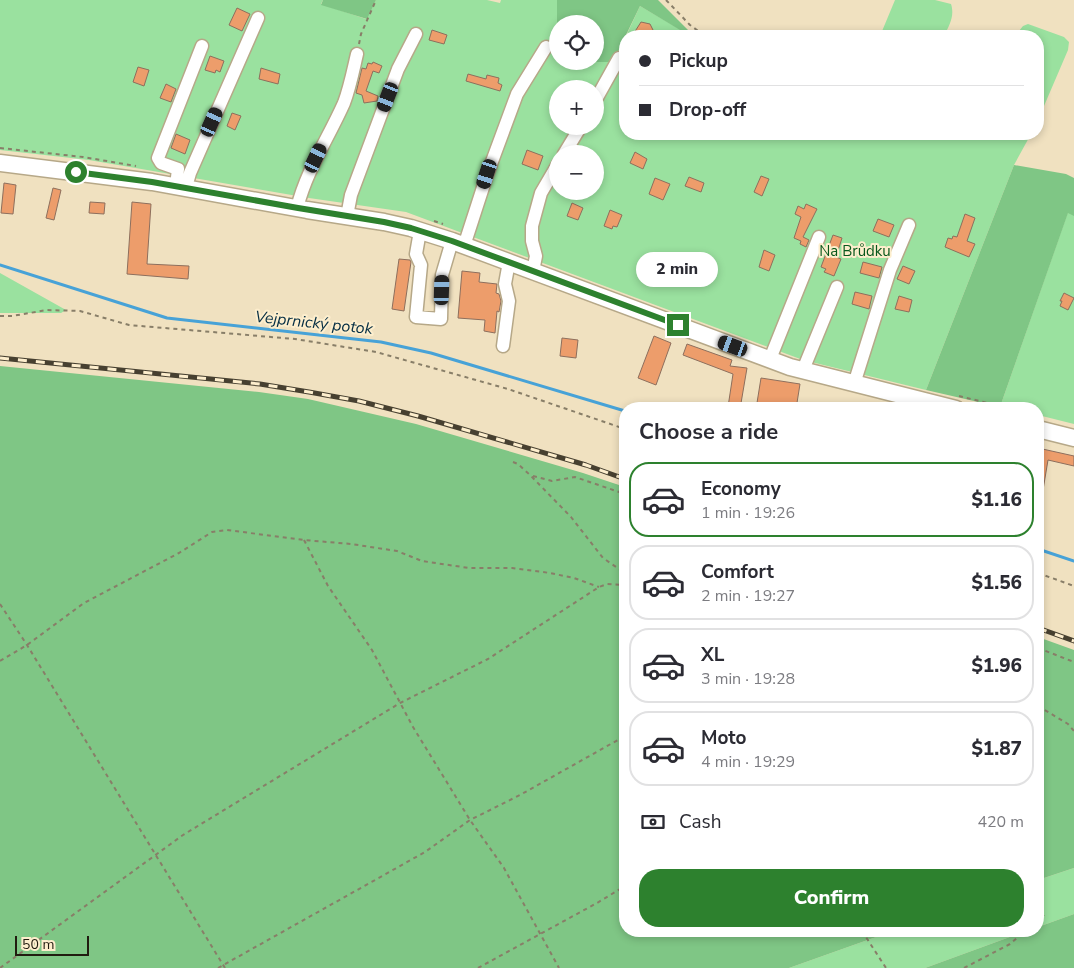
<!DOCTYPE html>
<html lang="en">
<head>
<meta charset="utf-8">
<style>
	body { margin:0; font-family:"Nunito Sans",sans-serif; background:#f2f2f3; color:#2b2b33; height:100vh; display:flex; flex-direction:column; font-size:19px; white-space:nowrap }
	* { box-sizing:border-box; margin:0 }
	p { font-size:16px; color:#7c7c81 }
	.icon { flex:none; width:28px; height:28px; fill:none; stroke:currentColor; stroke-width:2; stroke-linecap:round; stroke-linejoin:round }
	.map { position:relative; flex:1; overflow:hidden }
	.drawer { position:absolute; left:619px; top:402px; width:425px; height:535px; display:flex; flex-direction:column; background:#fff; border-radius:20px; box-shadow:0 2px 8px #0003 }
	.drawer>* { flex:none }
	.guide { position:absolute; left:619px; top:30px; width:425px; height:110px; border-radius:20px; box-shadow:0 2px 8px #0003; display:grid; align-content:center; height:110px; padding:0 20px; background:#fff }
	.buttons { position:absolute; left:549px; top:15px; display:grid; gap:10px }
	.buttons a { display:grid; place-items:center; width:55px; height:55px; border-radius:50%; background:#fff; box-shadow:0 2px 8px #0003; font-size:25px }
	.scale { position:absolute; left:15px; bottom:12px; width:74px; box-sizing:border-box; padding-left:5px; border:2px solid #211c10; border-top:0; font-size:14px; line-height:18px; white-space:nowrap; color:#211c10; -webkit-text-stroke:4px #fdeecd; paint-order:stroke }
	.end { position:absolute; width:22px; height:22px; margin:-11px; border:6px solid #2d812e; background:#fff; box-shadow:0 0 0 2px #fff }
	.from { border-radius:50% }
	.bubble { position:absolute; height:35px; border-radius:18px; background:#fff; box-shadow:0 2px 8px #0003; font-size:16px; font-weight:800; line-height:35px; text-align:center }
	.car { position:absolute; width:15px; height:30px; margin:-15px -8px; border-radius:6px; box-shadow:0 0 4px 1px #0007; background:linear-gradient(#222 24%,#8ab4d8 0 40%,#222 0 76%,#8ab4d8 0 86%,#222 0) }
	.guide b { display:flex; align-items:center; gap:18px; height:48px; font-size:19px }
	.guide b+b { border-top:1px solid #e1e1e2 }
	.guide i { width:12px; height:12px; background:#2b2b33 }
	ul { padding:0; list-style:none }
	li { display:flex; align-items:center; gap:15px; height:75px; margin:0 10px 8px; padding:0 10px; border:2px solid #e1e1e2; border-radius:20px }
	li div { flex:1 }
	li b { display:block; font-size:19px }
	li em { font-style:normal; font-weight:800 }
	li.on { border-color:#2d812e }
	li>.icon { width:45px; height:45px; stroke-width:1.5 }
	h2 { padding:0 20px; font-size:22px; line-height:60px }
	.pay { display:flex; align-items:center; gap:12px; height:55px; padding:0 20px; font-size:19px }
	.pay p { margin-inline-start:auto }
	.cta { display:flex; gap:10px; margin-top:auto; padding:10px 20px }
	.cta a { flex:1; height:58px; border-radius:20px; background:#2d812e; color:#fff; font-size:20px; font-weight:800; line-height:58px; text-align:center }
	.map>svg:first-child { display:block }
</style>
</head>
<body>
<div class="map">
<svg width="1074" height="968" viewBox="0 0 1074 968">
	<rect width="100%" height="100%" fill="#f0e1c0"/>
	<path fill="#9ae19f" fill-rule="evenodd" d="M0,0H323L321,4L366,19L376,0H487L500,3L501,0H557V23L549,46L557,50L558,61L613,62L625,38V134H930L940,140L953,139L964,134H1031L1014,165L926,390L803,360L406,212L309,198L89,160L0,150ZM558,89H595V126H558ZM558,154H595V191H558Z
		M895,0H935L951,4C955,16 949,26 944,36H880Z
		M640,6L686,33L684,36H626Z
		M1028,24L1064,37L1069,42L1068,50L1038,120V36H1015L1023,26Z
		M1074,202V424L1038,415V409H1009L1000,407L1068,212Z
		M0,273L66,310L61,313H0Z
		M1074,868V914L1038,927V880Z
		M893,931H1026L925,968H789Z"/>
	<path fill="#7fc685" d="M323,0H376L367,19L321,5Z
		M557,0H658L694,36H684L685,33L640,6L613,62H594L593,61H595V24H558L557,50L549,47L557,23Z
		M1014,165L1066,174L1074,178V216L1068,213L1000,407L926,390Z
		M0,366L259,392L308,399L416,424L583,473L625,487V931H893L789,968H0Z
		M1038,637L1074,650V868L1038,880Z
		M1074,914V968H925L1026,931H1038V927Z"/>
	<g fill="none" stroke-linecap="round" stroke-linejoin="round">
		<path stroke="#47a2d7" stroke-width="3" d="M0,265L167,318L381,342L431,353L625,411
			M1038,549L1074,561"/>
	</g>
	<path fill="#ed9d6b" stroke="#8d6f5d" d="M237,8L250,14L242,31L229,25Z
		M641,22L650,24L653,30L649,36H638L634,33Z
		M432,30L447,35L444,44L429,40Z
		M210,56L224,61L220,72L216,70L215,73L205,70Z
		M373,62L382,66L379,73L373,71L366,91L378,96L377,101L364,103L362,95L356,93L362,68L366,69L368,63L372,64Z
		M138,67L149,70L144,86L133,82Z
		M261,68L280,74L278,84L259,79Z
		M468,74L486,79L487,75L499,78L498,83L502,85L500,91L466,81Z
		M166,84L176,89L171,102L160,98Z
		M232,113L241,116L235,130L227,126Z
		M176,134L190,140L185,154L171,148Z
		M527,150L543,156L538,170L522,164Z
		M635,152L647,159L643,169L630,163Z
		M761,176L769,179L762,196L754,192Z
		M689,177L704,183L701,192L685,186Z
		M655,178L670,184L663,200L649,194Z
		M4,183L16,185L13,214L1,213Z
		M53,188L61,190L54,220L46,218Z
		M90,202L105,203L104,214L89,213Z
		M132,202L151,204L147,264L189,266L188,279L127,274Z
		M572,203L583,208L578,220L567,216Z
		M806,204L817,209L803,237L809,240L806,247L800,244L801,241L794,238L801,217L795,214L798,206L804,209Z
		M610,210L622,215L617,227L613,226L612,229L604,226Z
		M965,214L975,218L967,241L975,244L969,257L945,247L948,238L952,239L953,236L957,237Z
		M878,219L894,225L889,237L873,231Z
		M833,235L842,238L836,257L841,259L834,276L824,272L826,269L821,267Z
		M764,250L775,255L769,271L759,267Z
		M399,259L410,260L411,262L404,311L392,309Z
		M863,262L882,267L879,278L860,273Z
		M903,266L915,271L909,284L897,279Z
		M462,271L480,273L479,282L497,284L496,293L499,294L501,301L499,312L497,311L495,333L484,331L485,320L458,318Z
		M855,292L872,296L869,309L852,304Z
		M1064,293L1074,298L1068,310L1060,306L1062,301H1060Z
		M899,296L912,300L909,312L895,309Z
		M654,336L671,343L656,385L638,378Z
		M562,338L578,340L576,358L560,356Z
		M687,344L732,360L730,366L747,368L740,409L728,407L733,374L683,355Z
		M761,378L800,384L796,409H756Z
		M1038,448L1074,456V466L1048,460L1042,496L1038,495Z"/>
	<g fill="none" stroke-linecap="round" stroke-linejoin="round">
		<g stroke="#b6a888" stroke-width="15">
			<path id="minor" d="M595,101L619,58
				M564,154L581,126
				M176,186L178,169L161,163L158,158L202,46
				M186,187L190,173L258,18
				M297,208C307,169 328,139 344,103C350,87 353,71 357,54
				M347,216L351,195L398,69L416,34
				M420,231L416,254L421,265L416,317L441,319L442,275L452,241
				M464,246L487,175L517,94L546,47
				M533,271L536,256L532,241V226L541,193L558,164
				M503,346L509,301L505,284L509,262
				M770,359L819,237
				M803,370L837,287
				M854,384L890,270L909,225"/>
		</g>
		<g stroke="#b6a888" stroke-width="19">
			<path id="major" d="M0,163L152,182L307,210L384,222L411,228L452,241L790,367L956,409
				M1038,429L1074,438"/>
		</g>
		<path stroke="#887e68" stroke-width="2" stroke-dasharray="4 4" stroke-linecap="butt" d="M666,0L690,25L705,36
			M359,44L361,34L376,0
			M0,148L83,157L136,166
			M434,221L443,224
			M0,316H12L47,310L80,311L129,325L295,339L376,352L508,389L625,429
			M959,396L1012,409
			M513,462L518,464L530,475L571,517L603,558L625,573
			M533,476L552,481L575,477L625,494
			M304,540L328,586L372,650L413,727L470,820L504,868L559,968
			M1038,573L1074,586
			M0,604L27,645L225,968
			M1038,648L1074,662
			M0,661L27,645L84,603L179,553L212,532L227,530L304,540L351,544L397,551L422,561L469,568H512L550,573L574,578L599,587
			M1038,706L1068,724L1074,731
			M1038,921L1044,915
			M862,931L886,968
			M0,968L183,835L400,703L488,659L599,587L607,584L625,585
			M218,968L425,852L470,820L520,795L625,736
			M478,968L597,903L625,886
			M964,968L1010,944L1025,931"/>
		<use href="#minor" stroke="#fff" stroke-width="12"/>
		<use href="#major" stroke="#fff" stroke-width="16"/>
		<g stroke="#474030" stroke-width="5">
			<path id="rail" d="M0,358L260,384L309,392L359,401L418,416L586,465L625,479
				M1038,628L1074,641"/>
		</g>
		<use href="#rail" stroke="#fdeecd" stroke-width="3" stroke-dasharray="9" stroke-linecap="butt"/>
	</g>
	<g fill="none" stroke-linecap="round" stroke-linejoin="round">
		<path stroke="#2d812e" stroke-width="6" d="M76,172L152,182L298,208L384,222L411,228L452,241L678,325"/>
	</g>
	<g text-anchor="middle" stroke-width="4" stroke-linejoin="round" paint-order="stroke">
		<g font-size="15" fill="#08581c" stroke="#fdeecd">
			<text x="855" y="256">Na Brůdku</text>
		</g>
		<g font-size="16" font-style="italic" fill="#042d43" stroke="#fdeecd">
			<text transform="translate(314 322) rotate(6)" y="6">Vejprnický potok</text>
		</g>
	</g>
</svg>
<div class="buttons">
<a><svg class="icon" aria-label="locate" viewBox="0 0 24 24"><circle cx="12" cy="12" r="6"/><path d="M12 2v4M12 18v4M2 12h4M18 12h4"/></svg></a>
<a>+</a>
<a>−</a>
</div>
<div class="scale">50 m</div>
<i class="end from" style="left:76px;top:172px"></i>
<i class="end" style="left:678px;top:325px"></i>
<div class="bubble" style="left:636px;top:252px;width:82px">2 min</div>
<i class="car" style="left:388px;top:97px;rotate:201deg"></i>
<i class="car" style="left:212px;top:122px;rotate:24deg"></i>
<i class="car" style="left:316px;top:158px;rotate:25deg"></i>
<i class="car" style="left:487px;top:174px;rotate:198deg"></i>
<i class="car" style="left:442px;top:290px;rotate:2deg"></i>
<i class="car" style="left:733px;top:346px;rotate:290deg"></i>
<div class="guide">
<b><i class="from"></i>Pickup</b>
<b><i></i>Drop-off</b>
</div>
<section class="drawer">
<h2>Choose a ride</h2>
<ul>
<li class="on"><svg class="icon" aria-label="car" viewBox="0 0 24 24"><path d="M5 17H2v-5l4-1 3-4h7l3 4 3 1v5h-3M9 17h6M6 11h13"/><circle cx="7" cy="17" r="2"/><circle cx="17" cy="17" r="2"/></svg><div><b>Economy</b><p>1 min · 19:26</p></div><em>$1.16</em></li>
<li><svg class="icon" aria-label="car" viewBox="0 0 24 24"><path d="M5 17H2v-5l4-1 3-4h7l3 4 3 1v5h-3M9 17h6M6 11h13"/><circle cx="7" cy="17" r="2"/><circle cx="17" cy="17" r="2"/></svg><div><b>Comfort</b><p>2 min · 19:27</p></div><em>$1.56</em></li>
<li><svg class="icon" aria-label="car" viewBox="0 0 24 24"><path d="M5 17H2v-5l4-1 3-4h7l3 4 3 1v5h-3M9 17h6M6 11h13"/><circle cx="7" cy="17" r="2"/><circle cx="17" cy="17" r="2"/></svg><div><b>XL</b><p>3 min · 19:28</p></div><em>$1.96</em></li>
<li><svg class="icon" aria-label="car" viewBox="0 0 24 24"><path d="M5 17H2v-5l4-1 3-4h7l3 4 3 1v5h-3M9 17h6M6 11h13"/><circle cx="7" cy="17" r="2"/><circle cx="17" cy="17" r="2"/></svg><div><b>Moto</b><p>4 min · 19:29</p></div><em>$1.87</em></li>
</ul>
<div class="pay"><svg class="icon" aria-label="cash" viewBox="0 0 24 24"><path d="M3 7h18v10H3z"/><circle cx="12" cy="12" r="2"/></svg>Cash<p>420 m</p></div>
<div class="cta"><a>Confirm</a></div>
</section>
</div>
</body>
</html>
